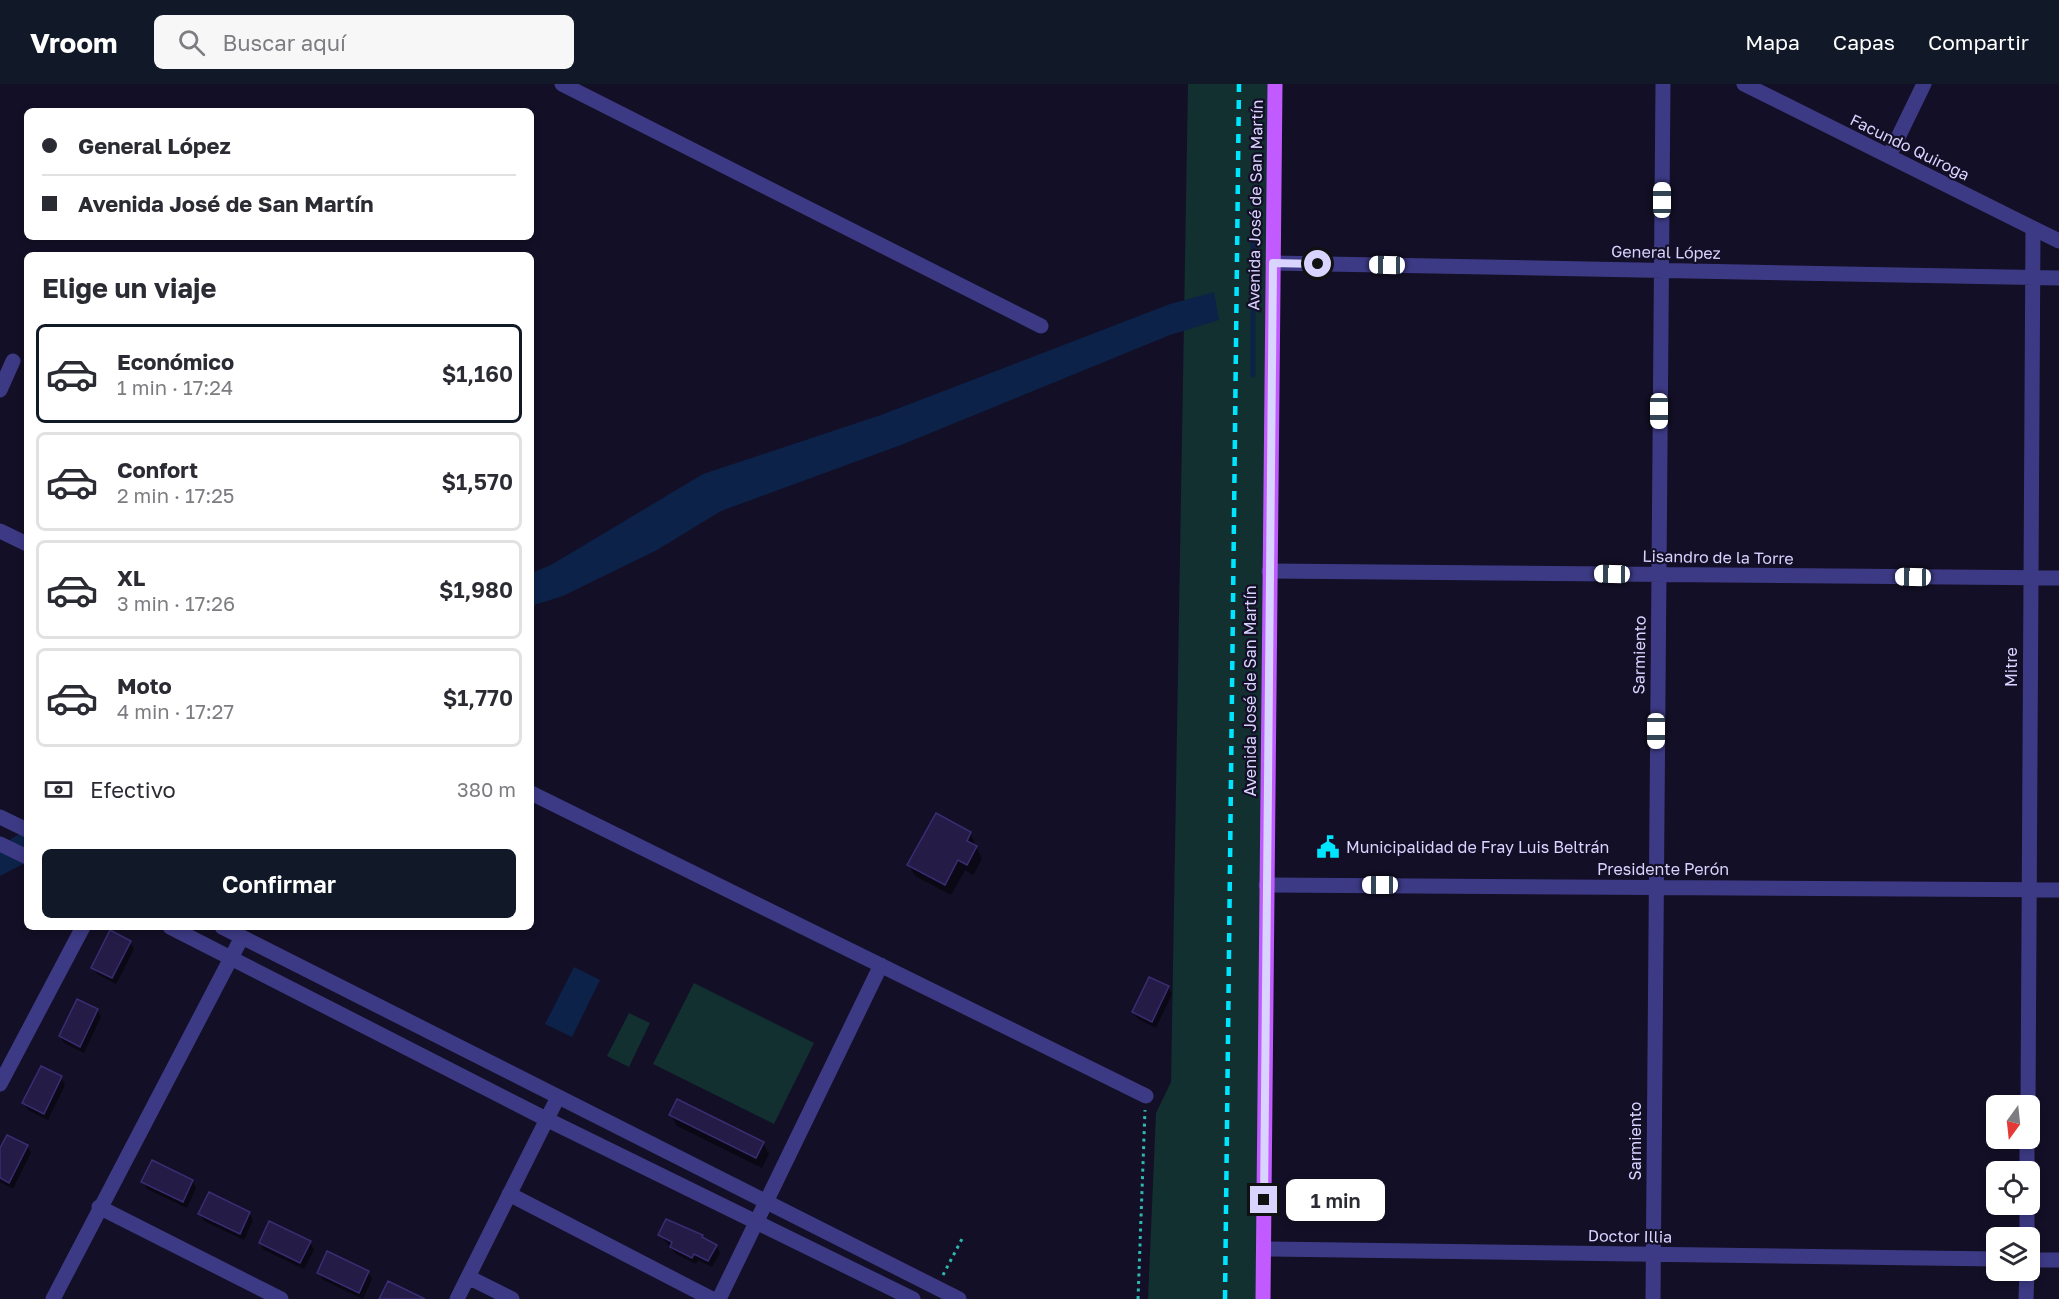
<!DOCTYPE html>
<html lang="es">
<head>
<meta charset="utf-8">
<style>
	body { margin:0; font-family:"Golos Text",sans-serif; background:#f7f7f7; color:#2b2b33; height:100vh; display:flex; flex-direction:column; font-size:22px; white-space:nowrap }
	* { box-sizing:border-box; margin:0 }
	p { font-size:20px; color:#7c7c81 }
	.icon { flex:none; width:33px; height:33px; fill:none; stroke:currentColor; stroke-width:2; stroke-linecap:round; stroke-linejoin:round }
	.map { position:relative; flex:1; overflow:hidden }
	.details { position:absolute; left:24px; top:168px; width:510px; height:678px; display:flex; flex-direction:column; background:#fff; border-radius:9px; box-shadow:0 3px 9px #0003 }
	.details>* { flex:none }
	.banner { position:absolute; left:24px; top:24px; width:510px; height:132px; border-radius:9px; box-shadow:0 3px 9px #0003; display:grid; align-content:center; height:132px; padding:0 18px; background:#fff }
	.needle { width:39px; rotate:195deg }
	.tools { position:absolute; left:1986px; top:1011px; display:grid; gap:12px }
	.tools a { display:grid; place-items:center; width:54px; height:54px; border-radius:9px; background:#fff; box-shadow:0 3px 9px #0003; font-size:30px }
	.end { position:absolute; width:27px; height:27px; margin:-14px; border:8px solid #d9d4ff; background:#111; box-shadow:0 0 0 3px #111 }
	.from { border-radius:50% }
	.bubble { position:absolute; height:42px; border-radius:9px; background:#fff; box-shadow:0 3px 9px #0003; font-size:20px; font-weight:600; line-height:42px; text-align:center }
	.car { position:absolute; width:18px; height:36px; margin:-18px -9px; border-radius:8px; box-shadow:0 0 4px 2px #0007; background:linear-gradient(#fff 24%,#345 0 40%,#fff 0 76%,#345 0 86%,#fff 0) }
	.banner b { display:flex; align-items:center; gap:21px; height:57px; font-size:22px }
	.banner b+b { border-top:2px solid #e1e1e2 }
	.banner i { width:15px; height:15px; background:#2b2b33 }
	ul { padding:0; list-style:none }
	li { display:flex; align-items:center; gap:18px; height:99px; margin:0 12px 9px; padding:0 6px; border:3px solid #e1e1e2; border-radius:9px }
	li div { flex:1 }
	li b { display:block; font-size:22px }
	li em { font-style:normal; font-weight:600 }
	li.selected { border-color:#111827 }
	li>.icon { width:54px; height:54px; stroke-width:1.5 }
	h2 { padding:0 18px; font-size:27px; line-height:72px }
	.pay { display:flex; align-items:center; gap:15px; height:66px; padding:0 18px; font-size:22px }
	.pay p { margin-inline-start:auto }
	.action { display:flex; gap:12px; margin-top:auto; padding:12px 18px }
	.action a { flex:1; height:69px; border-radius:9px; background:#111827; color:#fff; font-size:24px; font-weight:600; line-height:69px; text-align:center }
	header { display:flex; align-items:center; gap:36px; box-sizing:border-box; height:84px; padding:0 30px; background:#111827; color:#fff }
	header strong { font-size:28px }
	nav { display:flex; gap:33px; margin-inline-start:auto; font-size:21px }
	.search { width:420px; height:54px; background:#f7f7f7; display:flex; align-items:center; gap:15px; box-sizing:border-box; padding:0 21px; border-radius:9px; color:#7c7c81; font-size:22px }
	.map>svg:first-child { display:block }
</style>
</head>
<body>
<header>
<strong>Vroom</strong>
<div class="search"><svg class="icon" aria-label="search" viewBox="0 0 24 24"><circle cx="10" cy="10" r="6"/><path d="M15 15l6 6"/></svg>Buscar aquí</div>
<nav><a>Mapa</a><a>Capas</a><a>Compartir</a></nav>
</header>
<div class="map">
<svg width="2059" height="1215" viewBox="0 0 2059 1215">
	<rect width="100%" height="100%" fill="#130f26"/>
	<path fill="#12302f" d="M1188,0H1275L1263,1215H1148L1156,1029L1171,998Z
		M694,899L814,959L774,1040L653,980Z
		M629,929L650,939L629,983L607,972Z"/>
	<path fill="#0c2248" d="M1214,208L1219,236L1170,251L901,361L721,427L657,466L563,512L531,522V489L551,481L703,390L881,331L1170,220Z
		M27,745V778L0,792V762Z
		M574,883L600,896L572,953L545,940Z"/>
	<path fill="#0007" d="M970,749L982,775L973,791L965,786L951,811L915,792L909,781Z
		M130,858L134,865L116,900L97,890L93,883Z
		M1168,903L1172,910L1156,944L1138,935L1133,928Z
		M78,917L97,926L101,933L84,969L64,959L60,952Z
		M61,994L65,1001L48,1036L28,1026L24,1019Z
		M671,1031L763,1059L769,1070L762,1084L677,1042Z
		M27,1062L31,1069L13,1105L0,1098V1067Z
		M192,1097L196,1104L187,1124L147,1105L143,1098Z
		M249,1129L253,1136L244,1156L204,1137L200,1130Z
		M660,1151L702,1152L716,1162L720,1169L712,1183L698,1176L696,1180L676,1170Z
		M310,1158L314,1166L304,1185L264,1166L260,1159Z
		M368,1188L372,1195L363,1215L323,1196L319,1189Z"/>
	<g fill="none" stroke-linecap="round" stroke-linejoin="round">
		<path stroke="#0c2248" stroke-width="5" d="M1253,291V156"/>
	</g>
	<path fill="#241b47" stroke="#3b2d73" stroke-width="1.5" d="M936,729L971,748L967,757L977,762L967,781L958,776L945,801L907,781Z
		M110,846L131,857L112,894L91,884Z
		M1149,893L1169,902L1152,938L1132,928Z
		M77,915L98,925L80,963L59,952Z
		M41,982L62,992L44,1030L22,1019Z
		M677,1015L764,1058L756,1074L669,1031Z
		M7,1051L28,1061L9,1099L0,1094V1064Z
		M152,1076L193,1096L183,1118L141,1098Z
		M209,1108L250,1128L240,1150L198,1130Z
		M666,1135L703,1151L702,1153L717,1161L708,1177L694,1170L692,1174L670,1163L672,1158L658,1151Z
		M269,1137L311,1157L300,1179L259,1159Z
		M327,1167L369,1187L359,1209L317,1189Z
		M388,1197L425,1215H379Z"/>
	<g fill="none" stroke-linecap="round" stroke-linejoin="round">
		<path stroke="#2fb8b0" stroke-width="3" stroke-dasharray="3 4.5" stroke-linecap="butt" d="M943,1191L963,1153
			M1138,1215L1145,1026"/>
		<path stroke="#3d3a85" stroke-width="15" d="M562,0L1041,242
			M1744,0L2059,157
			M1889,72L1924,0
			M1273,179L2059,194
			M0,306L13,277
			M0,447L27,460
			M1269,487L2059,494
			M531,709L1146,1012
			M0,733L27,746
			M0,760L27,773
			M1266,801L2059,806
			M170,843L546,1035L913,1215
			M222,843L959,1215
			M0,1000L83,843
			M2028,1022L2033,144
			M2027,1088V1054
			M509,1110L712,1215
			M99,1123L281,1215
			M2027,1154V1120
			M1264,1165L1996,1175
			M2030,1176H2059
			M468,1193L512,1215
			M53,1215L242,853
			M457,1215L558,1013
			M719,1215L881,881
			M1653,1215L1663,0
			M2026,1215L2027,1186"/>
		<path stroke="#c25bff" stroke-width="15" d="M1263,1215L1275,0"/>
		<path stroke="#00e5ff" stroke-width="4.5" stroke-dasharray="9 8" stroke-linecap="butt" d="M1225,1215L1239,0"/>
	</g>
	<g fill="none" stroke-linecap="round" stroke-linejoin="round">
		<path stroke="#d9d4ff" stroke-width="8" d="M1264,1116L1273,179L1318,180"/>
	</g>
	<defs>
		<g id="civic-bare" transform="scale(1.8)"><path d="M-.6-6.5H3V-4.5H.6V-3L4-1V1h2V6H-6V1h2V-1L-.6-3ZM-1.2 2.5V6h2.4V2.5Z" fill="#00e5ff" stroke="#130f26" stroke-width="2.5" paint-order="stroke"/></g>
	</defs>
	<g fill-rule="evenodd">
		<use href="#civic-bare" x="1328" y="763"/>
	</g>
	<g text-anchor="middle" stroke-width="4.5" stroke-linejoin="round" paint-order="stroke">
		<g font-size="16" fill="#d9d4ff" stroke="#130f26">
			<text transform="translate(1910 63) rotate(26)" y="6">Facundo Quiroga</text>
			<text transform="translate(1255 121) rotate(-89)" y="6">Avenida José de San Martín</text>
			<text transform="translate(1666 168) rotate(1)" y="6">General López</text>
			<text transform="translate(1718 473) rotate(1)" y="6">Lisandro de la Torre</text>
			<text transform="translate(1639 571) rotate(-89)" y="6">Sarmiento</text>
			<text transform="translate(2011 583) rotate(-90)" y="6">Mitre</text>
			<text transform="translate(1250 607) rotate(-90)" y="6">Avenida José de San Martín</text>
			<text x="1663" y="791">Presidente Perón</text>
			<text transform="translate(1635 1057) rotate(-90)" y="6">Sarmiento</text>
			<text transform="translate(1630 1152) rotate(1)" y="6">Doctor Illia</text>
		</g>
		<g font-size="16" fill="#d9d4ff" stroke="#130f26" text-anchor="start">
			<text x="1346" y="769">Municipalidad de Fray Luis Beltrán</text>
		</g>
	</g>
</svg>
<div class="tools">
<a><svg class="needle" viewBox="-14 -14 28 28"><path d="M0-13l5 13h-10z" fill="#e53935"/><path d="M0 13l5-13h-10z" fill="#7c7c81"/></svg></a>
<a><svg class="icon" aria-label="locate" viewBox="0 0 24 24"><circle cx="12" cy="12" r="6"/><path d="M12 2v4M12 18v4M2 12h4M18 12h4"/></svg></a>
<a><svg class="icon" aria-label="layers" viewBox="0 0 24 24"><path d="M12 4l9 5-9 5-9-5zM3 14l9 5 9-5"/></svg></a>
</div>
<i class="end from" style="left:1318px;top:180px"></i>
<i class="end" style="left:1264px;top:1116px"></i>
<div class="bubble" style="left:1286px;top:1095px;width:99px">1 min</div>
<i class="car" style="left:1662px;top:116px;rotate:0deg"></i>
<i class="car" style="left:1387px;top:181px;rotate:271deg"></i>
<i class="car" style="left:1659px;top:327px;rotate:180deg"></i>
<i class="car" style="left:1612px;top:490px;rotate:271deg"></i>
<i class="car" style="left:1913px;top:493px;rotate:271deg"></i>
<i class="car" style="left:1656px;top:647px;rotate:180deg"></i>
<i class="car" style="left:1380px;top:801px;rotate:270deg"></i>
<div class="banner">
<b><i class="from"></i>General López</b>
<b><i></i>Avenida José de San Martín</b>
</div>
<section class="details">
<h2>Elige un viaje</h2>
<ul>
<li class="selected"><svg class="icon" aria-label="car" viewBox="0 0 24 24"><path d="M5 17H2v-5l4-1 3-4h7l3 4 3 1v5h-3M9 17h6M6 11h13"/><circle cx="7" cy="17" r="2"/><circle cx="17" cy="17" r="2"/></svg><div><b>Económico</b><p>1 min · 17:24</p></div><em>$1,160</em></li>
<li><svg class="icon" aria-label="car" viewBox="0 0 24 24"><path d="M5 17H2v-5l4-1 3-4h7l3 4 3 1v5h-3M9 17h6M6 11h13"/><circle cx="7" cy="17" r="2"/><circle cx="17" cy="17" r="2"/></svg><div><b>Confort</b><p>2 min · 17:25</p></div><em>$1,570</em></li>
<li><svg class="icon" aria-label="car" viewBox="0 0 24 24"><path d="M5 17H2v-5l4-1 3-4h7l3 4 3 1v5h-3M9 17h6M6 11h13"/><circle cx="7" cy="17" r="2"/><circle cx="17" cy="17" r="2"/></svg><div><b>XL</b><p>3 min · 17:26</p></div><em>$1,980</em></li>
<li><svg class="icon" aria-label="car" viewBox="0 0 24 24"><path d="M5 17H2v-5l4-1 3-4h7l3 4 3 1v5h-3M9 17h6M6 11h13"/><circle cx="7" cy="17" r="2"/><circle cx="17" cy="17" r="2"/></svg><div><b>Moto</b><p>4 min · 17:27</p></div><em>$1,770</em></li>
</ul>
<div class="pay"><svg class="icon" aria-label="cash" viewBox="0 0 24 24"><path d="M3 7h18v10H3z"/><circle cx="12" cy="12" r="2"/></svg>Efectivo<p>380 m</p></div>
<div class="action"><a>Confirmar</a></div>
</section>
</div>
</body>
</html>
